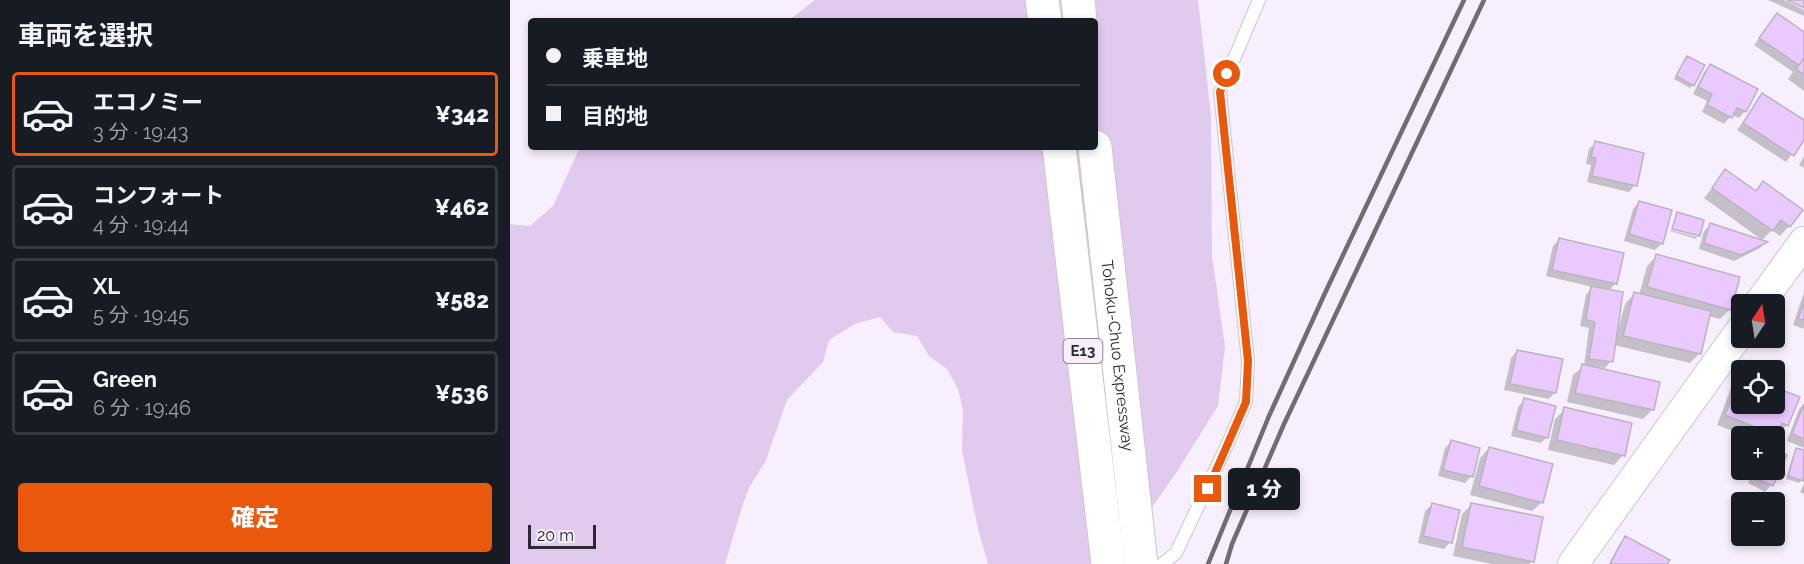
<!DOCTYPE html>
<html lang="ja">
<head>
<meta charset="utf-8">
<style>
	body { margin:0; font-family:Raleway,"Noto Sans JP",sans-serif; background:#20242c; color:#f1f3f6; height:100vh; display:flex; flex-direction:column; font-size:22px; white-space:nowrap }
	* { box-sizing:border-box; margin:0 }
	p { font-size:20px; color:#9ea1a6 }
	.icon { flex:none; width:33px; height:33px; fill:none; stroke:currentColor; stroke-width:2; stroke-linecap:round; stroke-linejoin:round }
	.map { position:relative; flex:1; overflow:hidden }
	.details { display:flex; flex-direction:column; background:#171b24; width:510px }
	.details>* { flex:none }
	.hud { position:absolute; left:18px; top:18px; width:570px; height:132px; border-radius:6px; box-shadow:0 3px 9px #0003; display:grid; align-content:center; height:132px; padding:0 18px; background:#171b24 }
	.needle { width:39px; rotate:12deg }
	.tools { position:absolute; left:1221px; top:294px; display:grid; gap:12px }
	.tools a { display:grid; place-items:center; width:54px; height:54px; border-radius:6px; background:#171b24; box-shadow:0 3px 9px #0003; font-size:30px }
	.scale { position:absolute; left:18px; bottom:15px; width:68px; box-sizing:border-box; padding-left:6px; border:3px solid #2c292e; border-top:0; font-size:16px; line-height:21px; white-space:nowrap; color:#2c292e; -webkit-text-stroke:4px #f7effd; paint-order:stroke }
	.end { position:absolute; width:27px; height:27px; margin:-14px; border:8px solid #ea580c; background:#fff; box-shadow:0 0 0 3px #fff }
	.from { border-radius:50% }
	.bubble { position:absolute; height:42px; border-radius:6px; background:#171b24; box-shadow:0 3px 9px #0003; font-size:20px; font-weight:800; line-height:42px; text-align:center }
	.hud b { display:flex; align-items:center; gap:21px; height:57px; font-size:22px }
	.hud b+b { border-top:2px solid #363941 }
	.hud i { width:15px; height:15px; background:#f1f3f6 }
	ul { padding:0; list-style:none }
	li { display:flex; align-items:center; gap:18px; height:84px; margin:0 12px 9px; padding:0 6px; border:3px solid #363941; border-radius:6px }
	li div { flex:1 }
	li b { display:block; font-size:22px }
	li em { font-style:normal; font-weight:800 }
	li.on { border-color:#ea580c }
	li>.icon { width:54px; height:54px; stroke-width:1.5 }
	h2 { padding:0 18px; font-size:27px; line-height:72px }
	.cta { display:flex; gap:12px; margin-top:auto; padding:12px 18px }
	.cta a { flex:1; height:69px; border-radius:6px; background:#ea580c; color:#fff; font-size:24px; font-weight:800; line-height:69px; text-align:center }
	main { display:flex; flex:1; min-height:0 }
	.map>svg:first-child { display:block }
</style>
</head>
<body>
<main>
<section class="details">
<h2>車両を選択</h2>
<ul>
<li class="on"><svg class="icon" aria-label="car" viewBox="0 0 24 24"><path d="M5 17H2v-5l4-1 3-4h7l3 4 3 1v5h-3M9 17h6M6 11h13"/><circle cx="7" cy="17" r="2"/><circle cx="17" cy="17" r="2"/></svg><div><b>エコノミー</b><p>3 分 · 19:43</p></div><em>¥342</em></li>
<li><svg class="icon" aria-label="car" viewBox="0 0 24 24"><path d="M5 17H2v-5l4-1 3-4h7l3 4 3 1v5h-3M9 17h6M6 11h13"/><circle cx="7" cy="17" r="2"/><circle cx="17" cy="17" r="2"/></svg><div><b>コンフォート</b><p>4 分 · 19:44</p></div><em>¥462</em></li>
<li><svg class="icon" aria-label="car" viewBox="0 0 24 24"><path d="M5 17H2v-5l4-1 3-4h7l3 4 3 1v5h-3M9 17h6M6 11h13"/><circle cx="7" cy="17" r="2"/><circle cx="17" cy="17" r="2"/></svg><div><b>XL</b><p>5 分 · 19:45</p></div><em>¥582</em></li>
<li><svg class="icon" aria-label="car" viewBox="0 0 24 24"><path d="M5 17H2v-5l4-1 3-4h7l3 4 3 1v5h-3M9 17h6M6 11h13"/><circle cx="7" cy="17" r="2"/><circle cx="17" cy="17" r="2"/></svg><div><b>Green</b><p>6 分 · 19:46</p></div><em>¥536</em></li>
</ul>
<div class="cta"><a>確定</a></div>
</section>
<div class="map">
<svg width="1294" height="564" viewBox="0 0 1294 564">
	<rect width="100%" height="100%" fill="#f7effd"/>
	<path fill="#e0caed" d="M305,0H688L701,116L702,256L715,347L708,406L668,470L609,555L593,564H478L468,529L452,450L453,410L448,389L437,369L419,356L407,336L383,332L370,317L345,324L319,340L313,362L277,400L256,460L240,486L233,504L215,564H0V224L20,226L43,206L70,147H585V21H278Z"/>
	<path fill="#0003" d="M1258,0H1274L1294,10V16Z
		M1267,15L1294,33V91L1278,79L1283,72L1244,45Z
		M1177,58L1183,85L1180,88L1164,79Z
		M1201,66L1235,111L1229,118L1222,115L1214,124L1192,112L1197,101L1183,94L1194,72Z
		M1253,95L1294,122V137L1276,162L1227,130Z
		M1086,143L1125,185L1119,192L1077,182L1081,165L1076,164L1079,149Z
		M1294,156V168L1289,165Z
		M1216,171L1245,192L1253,183L1279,226L1270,236L1262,230L1252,240L1194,198Z
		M1129,202L1152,243L1145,250L1114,241L1123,209Z
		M1201,225L1255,243L1250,248L1224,261L1189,249L1194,231Z
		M1160,230L1187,237L1186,239L1160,231Z
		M1049,240L1112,254L1105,284L1098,291L1106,330H1108L1115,304L1124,294L1129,295L1137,266L1147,256L1220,309L1210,319L1198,316L1189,354L1180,363L1104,345L1101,361L1095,368L1088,367L1087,369L1148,383L1142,410L1133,419L1057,402L1063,375L1074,366L1079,328L1070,326L1076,295L1083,287L1036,276L1043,246Z
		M1294,292V329L1283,325Z
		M1007,351L1045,392L1039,399L994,390L1001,358Z
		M1232,376V404H1264L1277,425L1264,437L1236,436L1207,425L1222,385Z
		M1014,400L1037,437L1031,443L1001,436L1008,407Z
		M1294,404V448L1277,441L1289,409Z
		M1055,409L1113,455L1104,465L1038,450L1045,419Z
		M941,442L961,476L955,483L928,476L935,448Z
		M979,448L1032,502L1022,511L960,495L970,458Z
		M1287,449L1294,452V473L1289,483L1276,479L1284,452Z
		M1275,456L1261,485L1255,492L1238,483L1244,470H1264Z
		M1294,483V494L1290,492Z
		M962,504L1022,561L1019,564H982L943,556L952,514Z
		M922,505L940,542L934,549L908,543L915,511Z
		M1115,538L1156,564H1099L1109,545Z"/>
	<path fill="#eacafe" stroke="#bbb3c0" stroke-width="1.5" d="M1277,0H1294V8Z
		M1267,13L1294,32V58L1289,65L1249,38Z
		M1177,56L1195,65L1184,86L1166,76Z
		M1294,58V75L1286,69Z
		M1200,64L1248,89L1236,112L1227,108L1222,118L1197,105L1202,94L1188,87Z
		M1252,93L1294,120V140L1284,156L1233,123Z
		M1085,141L1134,153L1127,186L1082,176L1086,158L1081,157Z
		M1215,169L1246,191L1253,181L1293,210L1280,227L1271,220L1263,231L1202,188Z
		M1129,201L1162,210L1153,244L1119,234Z
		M1167,212L1194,220L1190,236L1162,229Z
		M1200,223L1258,242L1231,255L1194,243Z
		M1049,238L1114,253L1107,284L1042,270Z
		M1146,254L1230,277L1221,310L1137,287Z
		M1081,286L1113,292L1103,362L1079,359L1085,322L1076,320Z
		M1124,292L1201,311L1191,354L1113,336Z
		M1294,302V320L1288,319Z
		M1007,350L1053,359L1046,393L1000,384Z
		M1072,364L1150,382L1144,410L1065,393Z
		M1232,374V404H1264V387L1290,397L1278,426L1272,423L1267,436L1215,415Z
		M1014,398L1046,406L1038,438L1006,430Z
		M1294,404V439L1282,434Z
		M1054,407L1122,423L1115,456L1047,440Z
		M941,440L970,448L963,477L933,470Z
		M979,447L1043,464L1033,503L969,486Z
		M1286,448L1294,450L1293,481L1278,476Z
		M1264,449L1277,455L1263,486L1243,477L1246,470H1264Z
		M922,503L950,510L942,543L913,536Z
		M961,503L1033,517L1024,562L952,547Z
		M1115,536L1160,560L1157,564H1100Z"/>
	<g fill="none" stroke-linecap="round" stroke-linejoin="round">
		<g stroke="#cdc5d2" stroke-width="14">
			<path id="service" d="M652,564L666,553L718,443L736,402L738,361L710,92L749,0"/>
		</g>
		<g stroke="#cdc5d2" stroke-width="32">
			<path id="tertiary" d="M1249,304L1294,242
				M1063,564L1232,329"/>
		</g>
		<g stroke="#cdc5d2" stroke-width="35">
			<g id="motorway">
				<path d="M532,0L535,21"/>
				<path d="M568,0L570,21"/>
				<path d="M549,147L598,564"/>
				<path id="s1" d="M585,147L631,564"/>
			</g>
		</g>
		<use href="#service" stroke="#fff" stroke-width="12"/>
		<use href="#tertiary" stroke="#fff" stroke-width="30"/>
		<use href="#motorway" stroke="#fff" stroke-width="33"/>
		<path stroke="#716c74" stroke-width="4.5" d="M698,564L759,416L815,293L954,0
			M716,564L722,544L774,424L974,0"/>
	</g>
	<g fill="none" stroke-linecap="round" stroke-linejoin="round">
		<path stroke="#ea580c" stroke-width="8" d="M698,489L736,402L738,361L710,92L717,74"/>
	</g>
	<g text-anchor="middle" stroke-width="4.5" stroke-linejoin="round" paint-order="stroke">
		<rect fill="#f7effd" stroke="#69646c" stroke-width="1.5" x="553.5" y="339" width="39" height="24" rx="4.5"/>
		<g font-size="15" font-weight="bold" fill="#2c292e">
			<text x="573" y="356">E13</text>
		</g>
		<g font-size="16" fill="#2c292e" stroke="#f7effd">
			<text dy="6" stroke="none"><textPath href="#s1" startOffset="210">Tohoku-Chuo Expressway</textPath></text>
		</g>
	</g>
</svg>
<div class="tools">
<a><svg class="needle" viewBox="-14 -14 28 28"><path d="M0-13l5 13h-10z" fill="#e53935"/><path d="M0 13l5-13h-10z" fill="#9ea1a6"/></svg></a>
<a><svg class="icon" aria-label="locate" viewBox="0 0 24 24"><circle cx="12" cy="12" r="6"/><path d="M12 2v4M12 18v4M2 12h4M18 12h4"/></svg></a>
<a>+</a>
<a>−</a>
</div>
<div class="scale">20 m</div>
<i class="end from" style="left:717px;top:74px"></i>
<i class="end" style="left:698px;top:489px"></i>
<div class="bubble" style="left:718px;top:468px;width:72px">1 分</div>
<div class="hud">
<b><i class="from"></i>乗車地</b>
<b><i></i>目的地</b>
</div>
</div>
</main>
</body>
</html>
